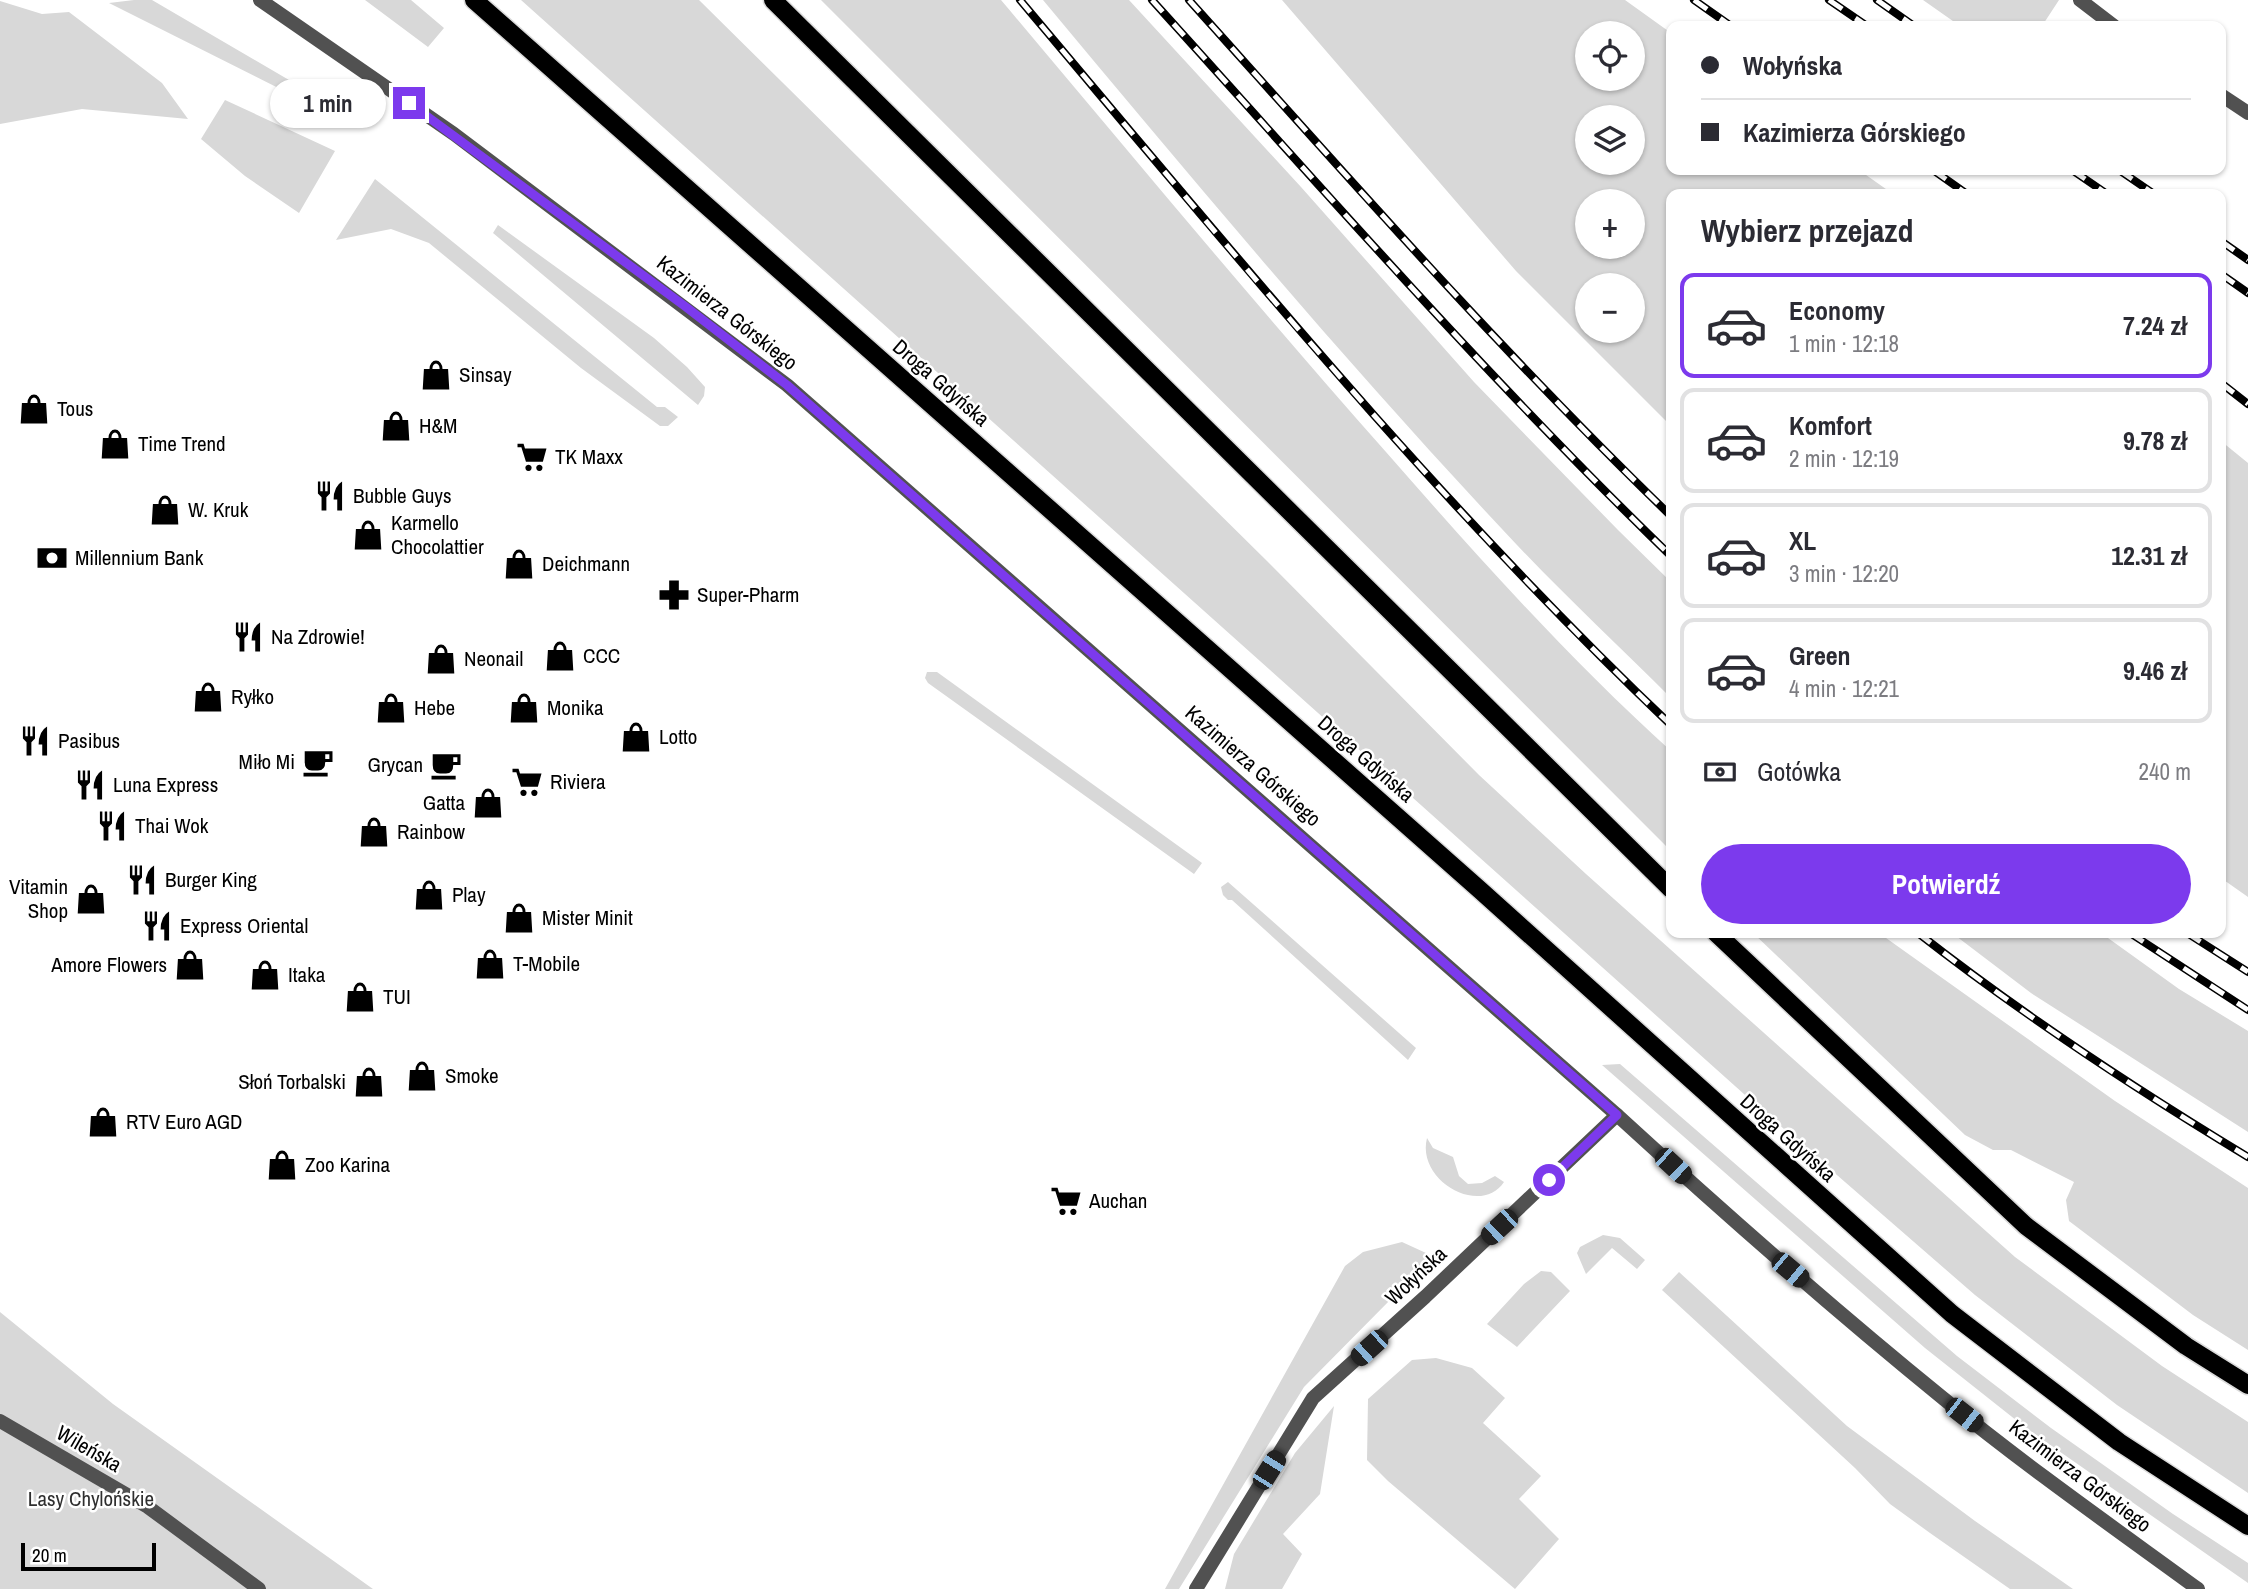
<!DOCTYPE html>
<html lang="pl">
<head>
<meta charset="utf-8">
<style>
	body { margin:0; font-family:"Archivo Narrow",sans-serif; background:#f2f2f3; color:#2b2b33; height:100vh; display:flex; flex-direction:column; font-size:26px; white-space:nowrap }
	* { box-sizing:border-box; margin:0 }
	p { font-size:23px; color:#7c7c81 }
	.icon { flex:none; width:38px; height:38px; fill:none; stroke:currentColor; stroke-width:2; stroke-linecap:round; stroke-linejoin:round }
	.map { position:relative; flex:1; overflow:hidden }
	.details { position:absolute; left:1666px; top:189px; width:560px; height:749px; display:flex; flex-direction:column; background:#fff; border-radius:14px; box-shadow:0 2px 5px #0004 }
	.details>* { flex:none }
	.top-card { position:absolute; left:1666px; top:21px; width:560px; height:154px; border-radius:14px; box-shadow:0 2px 5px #0004; display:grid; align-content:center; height:154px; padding:0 35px; background:#fff }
	.fabs { position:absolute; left:1575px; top:21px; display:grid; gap:14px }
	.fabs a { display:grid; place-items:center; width:70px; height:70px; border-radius:50%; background:#fff; box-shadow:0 2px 5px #0004; font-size:35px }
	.scale { position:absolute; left:21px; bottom:18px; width:135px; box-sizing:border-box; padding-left:7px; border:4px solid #000; border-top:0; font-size:19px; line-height:24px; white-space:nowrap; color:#000; -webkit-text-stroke:5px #fff; paint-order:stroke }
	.end { position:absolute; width:32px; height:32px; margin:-16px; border:9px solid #7c3aed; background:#fff; box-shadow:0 0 0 4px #fff }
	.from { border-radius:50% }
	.bubble { position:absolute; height:49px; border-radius:24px; background:#fff; box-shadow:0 2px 5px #0004; font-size:23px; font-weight:700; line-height:49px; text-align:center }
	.car { position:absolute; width:21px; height:42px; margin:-21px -10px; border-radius:9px; box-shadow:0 0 5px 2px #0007; background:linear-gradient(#222 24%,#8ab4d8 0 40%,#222 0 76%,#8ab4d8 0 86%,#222 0) }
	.top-card b { display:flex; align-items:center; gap:24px; height:66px; font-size:26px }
	.top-card b+b { border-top:2px solid #e1e1e2 }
	.top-card i { width:18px; height:18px; background:#2b2b33 }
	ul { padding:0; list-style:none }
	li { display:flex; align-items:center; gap:21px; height:105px; margin:0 14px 10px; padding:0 21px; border:4px solid #e1e1e2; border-radius:14px }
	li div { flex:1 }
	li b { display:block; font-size:26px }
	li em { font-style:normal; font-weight:700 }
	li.active { border-color:#7c3aed }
	li>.icon { width:63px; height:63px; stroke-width:1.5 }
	h2 { padding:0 35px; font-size:32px; line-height:84px }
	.pay { display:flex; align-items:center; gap:18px; height:77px; padding:0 35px; font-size:26px }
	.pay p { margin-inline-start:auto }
	.action { display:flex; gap:14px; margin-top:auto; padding:14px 35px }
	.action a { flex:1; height:80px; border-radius:42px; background:#7c3aed; color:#fff; font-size:28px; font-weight:700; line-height:80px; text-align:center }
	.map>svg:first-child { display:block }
</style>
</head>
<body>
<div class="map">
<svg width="2248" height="1589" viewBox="0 0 2248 1589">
	<rect width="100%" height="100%" fill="#fff"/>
	<path fill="#d8d8d8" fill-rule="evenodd" d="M134,0H152L318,97L314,106L109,3Z
		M365,0H411L444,28L428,47Z
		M521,0H699L1267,561L1479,775L1586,874L2015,1257L2162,1366L2248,1422V1493L2117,1405L1975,1295L1754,1103Z
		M821,0H1001C1128,151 1255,304 1386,452C1477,556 1569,659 1671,751V851Z
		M1043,0H1129L1301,187L1474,382L1618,530L1671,582V698C1620,647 1567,598 1517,545C1352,370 1197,185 1043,0Z
		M1282,0H1625L1671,33V170H1859L1893,194H1671V426L1516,271ZM1587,33H1633V79H1587ZM1587,117H1633V163H1587ZM1587,201H1633V247H1587ZM1587,285H1633V331H1587Z
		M1923,0H2059L2042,26H1960Z
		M0,1L42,14L69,12L162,83L188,119L82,109L0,124Z
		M225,100L335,151L299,213L245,176L201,139Z
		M375,179L657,407H665L678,417L668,426H660L581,368L429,243L391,229L336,240Z
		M498,225L654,338L687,367L705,387L704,396L698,405L493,233Z
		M2221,441L2248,463V897L2221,878Z
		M927,672H937L1202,863L1194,874L928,683L925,678Z
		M1228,882L1416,1048L1408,1060L1232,900H1228L1223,895L1221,887Z
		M1753,933H1879L2115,1101L2248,1188V1350L2193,1315L2069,1221L2066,1200L2074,1182L2011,1150H1993L1965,1135Z
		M1952,933H2101L2179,989L2248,1031V1132L2031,993Z
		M1620,1064L1957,1356L2051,1428L2173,1514L2248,1563V1583L2026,1428L1925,1348L1602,1065Z
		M1427,1138L1433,1148L1453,1157L1459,1176L1468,1184L1482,1183L1495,1176L1504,1182C1481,1217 1416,1181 1427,1138Z
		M1603,1235L1620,1238L1645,1260L1637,1269L1612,1248L1586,1274L1577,1253L1580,1247Z
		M1402,1242L1426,1253L1424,1272L1394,1296L1304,1387L1179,1589H1165L1345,1266L1363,1252Z
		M1541,1271L1551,1272L1570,1291L1517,1347L1487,1324L1524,1284Z
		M1679,1272L1847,1426L1975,1521L2073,1589H2010L1930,1533L1890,1504L1855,1468L1662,1290Z
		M0,1312L113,1404L373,1589H0Z
		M1436,1358L1472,1368L1505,1398L1483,1423L1541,1476L1519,1499L1559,1539L1515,1589L1388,1481L1367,1460L1368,1399L1412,1360Z
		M1334,1406L1320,1494L1283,1534L1302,1554L1282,1589H1225L1234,1554L1295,1453Z"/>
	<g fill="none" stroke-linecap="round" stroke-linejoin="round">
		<g stroke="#dbdbdb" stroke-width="21">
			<path id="primary" d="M474,0L1480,890L1952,1314L2119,1442L2248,1526
				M773,0L1671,889
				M1716,933L2026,1226L2186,1346L2248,1385"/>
		</g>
		<path stroke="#515151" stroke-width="14" d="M0,1421L148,1507L259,1589
			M1196,1589L1313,1398L1425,1297L1617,1115"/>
		<path stroke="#515151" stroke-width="14" d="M2080,0L2114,26
			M2221,95L2248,113"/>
		<path stroke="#515151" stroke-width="14" d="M260,0L454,134L787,385L1617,1115C1724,1213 1832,1308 1944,1399C2026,1466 2113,1527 2198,1589"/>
		<use href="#primary" stroke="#000" stroke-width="18"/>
		<g stroke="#000" stroke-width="8">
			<path id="rail" d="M1020,0C1230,249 1435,501 1671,725
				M1152,0C1322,188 1489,380 1671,556
				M1189,0C1346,175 1502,353 1671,516
				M1694,0L1731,26
				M1829,0L1867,26
				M1877,0L1914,26
				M1933,170L1967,194
				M2072,170L2107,194
				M2119,170L2154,194
				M2221,241L2248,260
				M2221,274L2248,293
				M2221,383L2248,404
				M1918,933C2023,1015 2134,1088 2248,1157
				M2130,933L2248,1010
				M2187,933L2248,972"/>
		</g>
		<use href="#rail" stroke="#fff" stroke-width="5" stroke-dasharray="16" stroke-linecap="butt"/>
	</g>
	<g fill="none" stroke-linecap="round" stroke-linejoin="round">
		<path stroke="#7c3aed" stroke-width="9" d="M409,103L686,307L787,385L1617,1115L1549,1180"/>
	</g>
	<defs>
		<g id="shop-bare" transform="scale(2.415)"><path d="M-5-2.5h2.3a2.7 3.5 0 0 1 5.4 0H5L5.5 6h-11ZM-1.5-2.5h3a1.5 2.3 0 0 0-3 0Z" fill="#000" stroke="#fff" stroke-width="2.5" paint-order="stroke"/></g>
		<g id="supermarket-bare" transform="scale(2.415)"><path d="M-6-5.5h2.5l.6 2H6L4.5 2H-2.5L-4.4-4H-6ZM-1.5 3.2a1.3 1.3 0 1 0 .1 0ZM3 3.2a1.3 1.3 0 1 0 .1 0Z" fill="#000" stroke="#fff" stroke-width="2.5" paint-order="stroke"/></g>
		<g id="restaurant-bare" transform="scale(2.415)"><path d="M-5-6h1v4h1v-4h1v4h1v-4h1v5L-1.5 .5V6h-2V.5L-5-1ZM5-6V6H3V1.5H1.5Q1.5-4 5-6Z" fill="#000" stroke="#fff" stroke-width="2.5" paint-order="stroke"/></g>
		<g id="bank-bare" transform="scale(2.415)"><path d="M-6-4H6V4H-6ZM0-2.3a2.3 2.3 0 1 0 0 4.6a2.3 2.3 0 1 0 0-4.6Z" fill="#000" stroke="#fff" stroke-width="2.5" paint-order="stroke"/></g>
		<g id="pharmacy-bare" transform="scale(2.415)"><path d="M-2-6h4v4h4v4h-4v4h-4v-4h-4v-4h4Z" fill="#000" stroke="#fff" stroke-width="2.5" paint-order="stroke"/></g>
		<g id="cafe-bare" transform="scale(2.415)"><path d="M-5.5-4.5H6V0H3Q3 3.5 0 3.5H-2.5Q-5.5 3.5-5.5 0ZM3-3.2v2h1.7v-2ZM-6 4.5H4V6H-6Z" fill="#000" stroke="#fff" stroke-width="2.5" paint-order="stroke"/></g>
	</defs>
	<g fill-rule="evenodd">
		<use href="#shop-bare" x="436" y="375"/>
		<use href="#shop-bare" x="34" y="409"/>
		<use href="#shop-bare" x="396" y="426"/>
		<use href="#shop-bare" x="115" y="444"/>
		<use href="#supermarket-bare" x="532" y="457"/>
		<use href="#restaurant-bare" x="330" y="496"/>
		<use href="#shop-bare" x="165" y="510"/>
		<use href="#shop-bare" x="368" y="535"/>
		<use href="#bank-bare" x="52" y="558"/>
		<use href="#shop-bare" x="519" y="564"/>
		<use href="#pharmacy-bare" x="674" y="595"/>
		<use href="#restaurant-bare" x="248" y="637"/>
		<use href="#shop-bare" x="560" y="656"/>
		<use href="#shop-bare" x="441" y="659"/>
		<use href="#shop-bare" x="208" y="697"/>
		<use href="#shop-bare" x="391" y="708"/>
		<use href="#shop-bare" x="524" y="708"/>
		<use href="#shop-bare" x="636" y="737"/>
		<use href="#restaurant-bare" x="35" y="741"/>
		<use href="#cafe-bare" x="318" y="762"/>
		<use href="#cafe-bare" x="446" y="765"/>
		<use href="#supermarket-bare" x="527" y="782"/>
		<use href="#restaurant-bare" x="90" y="785"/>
		<use href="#shop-bare" x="488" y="803"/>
		<use href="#restaurant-bare" x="112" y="826"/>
		<use href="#shop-bare" x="374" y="832"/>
		<use href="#restaurant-bare" x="142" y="880"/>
		<use href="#shop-bare" x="429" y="895"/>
		<use href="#shop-bare" x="91" y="899"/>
		<use href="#shop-bare" x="519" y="918"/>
		<use href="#restaurant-bare" x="157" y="926"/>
		<use href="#shop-bare" x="490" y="964"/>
		<use href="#shop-bare" x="190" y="965"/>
		<use href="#shop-bare" x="265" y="975"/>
		<use href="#shop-bare" x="360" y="997"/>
		<use href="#shop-bare" x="422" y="1076"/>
		<use href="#shop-bare" x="369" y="1082"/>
		<use href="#shop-bare" x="103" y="1122"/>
		<use href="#shop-bare" x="282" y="1165"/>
		<use href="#supermarket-bare" x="1066" y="1201"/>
	</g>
	<g text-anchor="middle" stroke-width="5" stroke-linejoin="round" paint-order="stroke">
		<g font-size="21" fill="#000" stroke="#fff">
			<text transform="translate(727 313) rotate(38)" y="7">Kazimierza Górskiego</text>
			<text transform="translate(941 383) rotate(41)" y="7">Droga Gdyńska</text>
			<text transform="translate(1366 759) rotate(41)" y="7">Droga Gdyńska</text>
			<text transform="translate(1253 766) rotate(41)" y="7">Kazimierza Górskiego</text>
			<text transform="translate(1788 1138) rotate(42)" y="7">Droga Gdyńska</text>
			<text transform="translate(1416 1276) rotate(-43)" y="7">Wołyńska</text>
			<text transform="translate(89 1449) rotate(30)" y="7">Wileńska</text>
			<text transform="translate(2080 1476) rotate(37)" y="7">Kazimierza Górskiego</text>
		</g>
		<g font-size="21" fill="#000" stroke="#fff" text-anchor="start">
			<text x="459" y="382">Sinsay</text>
			<text x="57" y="416">Tous</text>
			<text x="419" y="433">H&amp;M</text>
			<text x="138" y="451">Time Trend</text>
			<text x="555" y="464">TK Maxx</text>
			<text x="353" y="503">Bubble Guys</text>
			<text x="188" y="517">W. Kruk</text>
			<text x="391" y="530">Karmello<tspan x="391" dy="24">Chocolattier</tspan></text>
			<text x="75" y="565">Millennium Bank</text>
			<text x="542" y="571">Deichmann</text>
			<text x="697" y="602">Super-Pharm</text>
			<text x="271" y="644">Na Zdrowie!</text>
			<text x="583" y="663">CCC</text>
			<text x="464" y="666">Neonail</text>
			<text x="231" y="704">Ryłko</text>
			<text x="414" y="715">Hebe</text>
			<text x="547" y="715">Monika</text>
			<text x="659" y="744">Lotto</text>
			<text x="58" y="748">Pasibus</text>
			<text x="295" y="769" text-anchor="end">Miło Mi</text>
			<text x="423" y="772" text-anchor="end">Grycan</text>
			<text x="550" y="789">Riviera</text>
			<text x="113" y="792">Luna Express</text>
			<text x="465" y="810" text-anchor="end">Gatta</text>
			<text x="135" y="833">Thai Wok</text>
			<text x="397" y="839">Rainbow</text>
			<text x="165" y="887">Burger King</text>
			<text x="68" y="894" text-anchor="end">Vitamin<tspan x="68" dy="24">Shop</tspan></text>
			<text x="452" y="902">Play</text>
			<text x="542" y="925">Mister Minit</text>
			<text x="180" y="933">Express Oriental</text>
			<text x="513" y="971">T-Mobile</text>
			<text x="167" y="972" text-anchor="end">Amore Flowers</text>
			<text x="288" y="982">Itaka</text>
			<text x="383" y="1004">TUI</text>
			<text x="445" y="1083">Smoke</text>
			<text x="346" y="1089" text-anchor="end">Słoń Torbalski</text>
			<text x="126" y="1129">RTV Euro AGD</text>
			<text x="305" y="1172">Zoo Karina</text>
			<text x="1089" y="1208">Auchan</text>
		</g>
		<g font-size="21" fill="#2f2f2f" stroke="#fff">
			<text x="91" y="1506">Lasy Chylońskie</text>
		</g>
	</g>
</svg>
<div class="fabs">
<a><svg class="icon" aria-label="locate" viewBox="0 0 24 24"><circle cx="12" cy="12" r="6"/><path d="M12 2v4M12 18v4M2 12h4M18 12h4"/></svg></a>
<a><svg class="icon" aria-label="layers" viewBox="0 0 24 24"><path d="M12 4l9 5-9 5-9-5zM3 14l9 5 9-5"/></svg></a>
<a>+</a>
<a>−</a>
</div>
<div class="scale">20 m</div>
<i class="end from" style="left:1549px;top:1180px"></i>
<i class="end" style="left:409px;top:103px"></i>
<div class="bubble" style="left:270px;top:79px;width:116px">1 min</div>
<i class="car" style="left:1673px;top:1166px;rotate:133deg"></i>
<i class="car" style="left:1499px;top:1227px;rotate:227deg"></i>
<i class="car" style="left:1790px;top:1270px;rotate:130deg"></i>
<i class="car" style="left:1369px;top:1348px;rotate:228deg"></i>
<i class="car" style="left:1964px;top:1415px;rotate:128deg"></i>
<i class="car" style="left:1269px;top:1470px;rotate:32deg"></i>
<div class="top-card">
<b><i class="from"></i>Wołyńska</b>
<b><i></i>Kazimierza Górskiego</b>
</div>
<section class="details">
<h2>Wybierz przejazd</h2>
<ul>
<li class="active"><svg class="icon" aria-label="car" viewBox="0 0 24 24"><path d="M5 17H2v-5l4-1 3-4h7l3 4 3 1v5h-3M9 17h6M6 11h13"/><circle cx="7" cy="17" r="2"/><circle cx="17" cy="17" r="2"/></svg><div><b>Economy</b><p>1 min · 12:18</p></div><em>7.24 zł</em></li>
<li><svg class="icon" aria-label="car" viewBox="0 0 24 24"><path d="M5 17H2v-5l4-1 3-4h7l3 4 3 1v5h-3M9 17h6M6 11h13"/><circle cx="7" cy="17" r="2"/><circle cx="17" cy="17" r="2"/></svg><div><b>Komfort</b><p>2 min · 12:19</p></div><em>9.78 zł</em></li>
<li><svg class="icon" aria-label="car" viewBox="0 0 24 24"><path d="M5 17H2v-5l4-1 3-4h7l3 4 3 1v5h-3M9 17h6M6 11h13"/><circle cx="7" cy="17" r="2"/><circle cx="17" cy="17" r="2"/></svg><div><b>XL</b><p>3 min · 12:20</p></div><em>12.31 zł</em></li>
<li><svg class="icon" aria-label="car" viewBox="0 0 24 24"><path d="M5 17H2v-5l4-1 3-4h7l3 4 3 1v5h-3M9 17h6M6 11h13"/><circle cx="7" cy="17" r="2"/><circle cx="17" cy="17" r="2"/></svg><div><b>Green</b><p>4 min · 12:21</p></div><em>9.46 zł</em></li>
</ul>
<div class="pay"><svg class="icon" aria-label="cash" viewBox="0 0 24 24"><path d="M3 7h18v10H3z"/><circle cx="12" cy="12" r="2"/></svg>Gotówka<p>240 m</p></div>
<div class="action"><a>Potwierdź</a></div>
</section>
</div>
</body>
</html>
